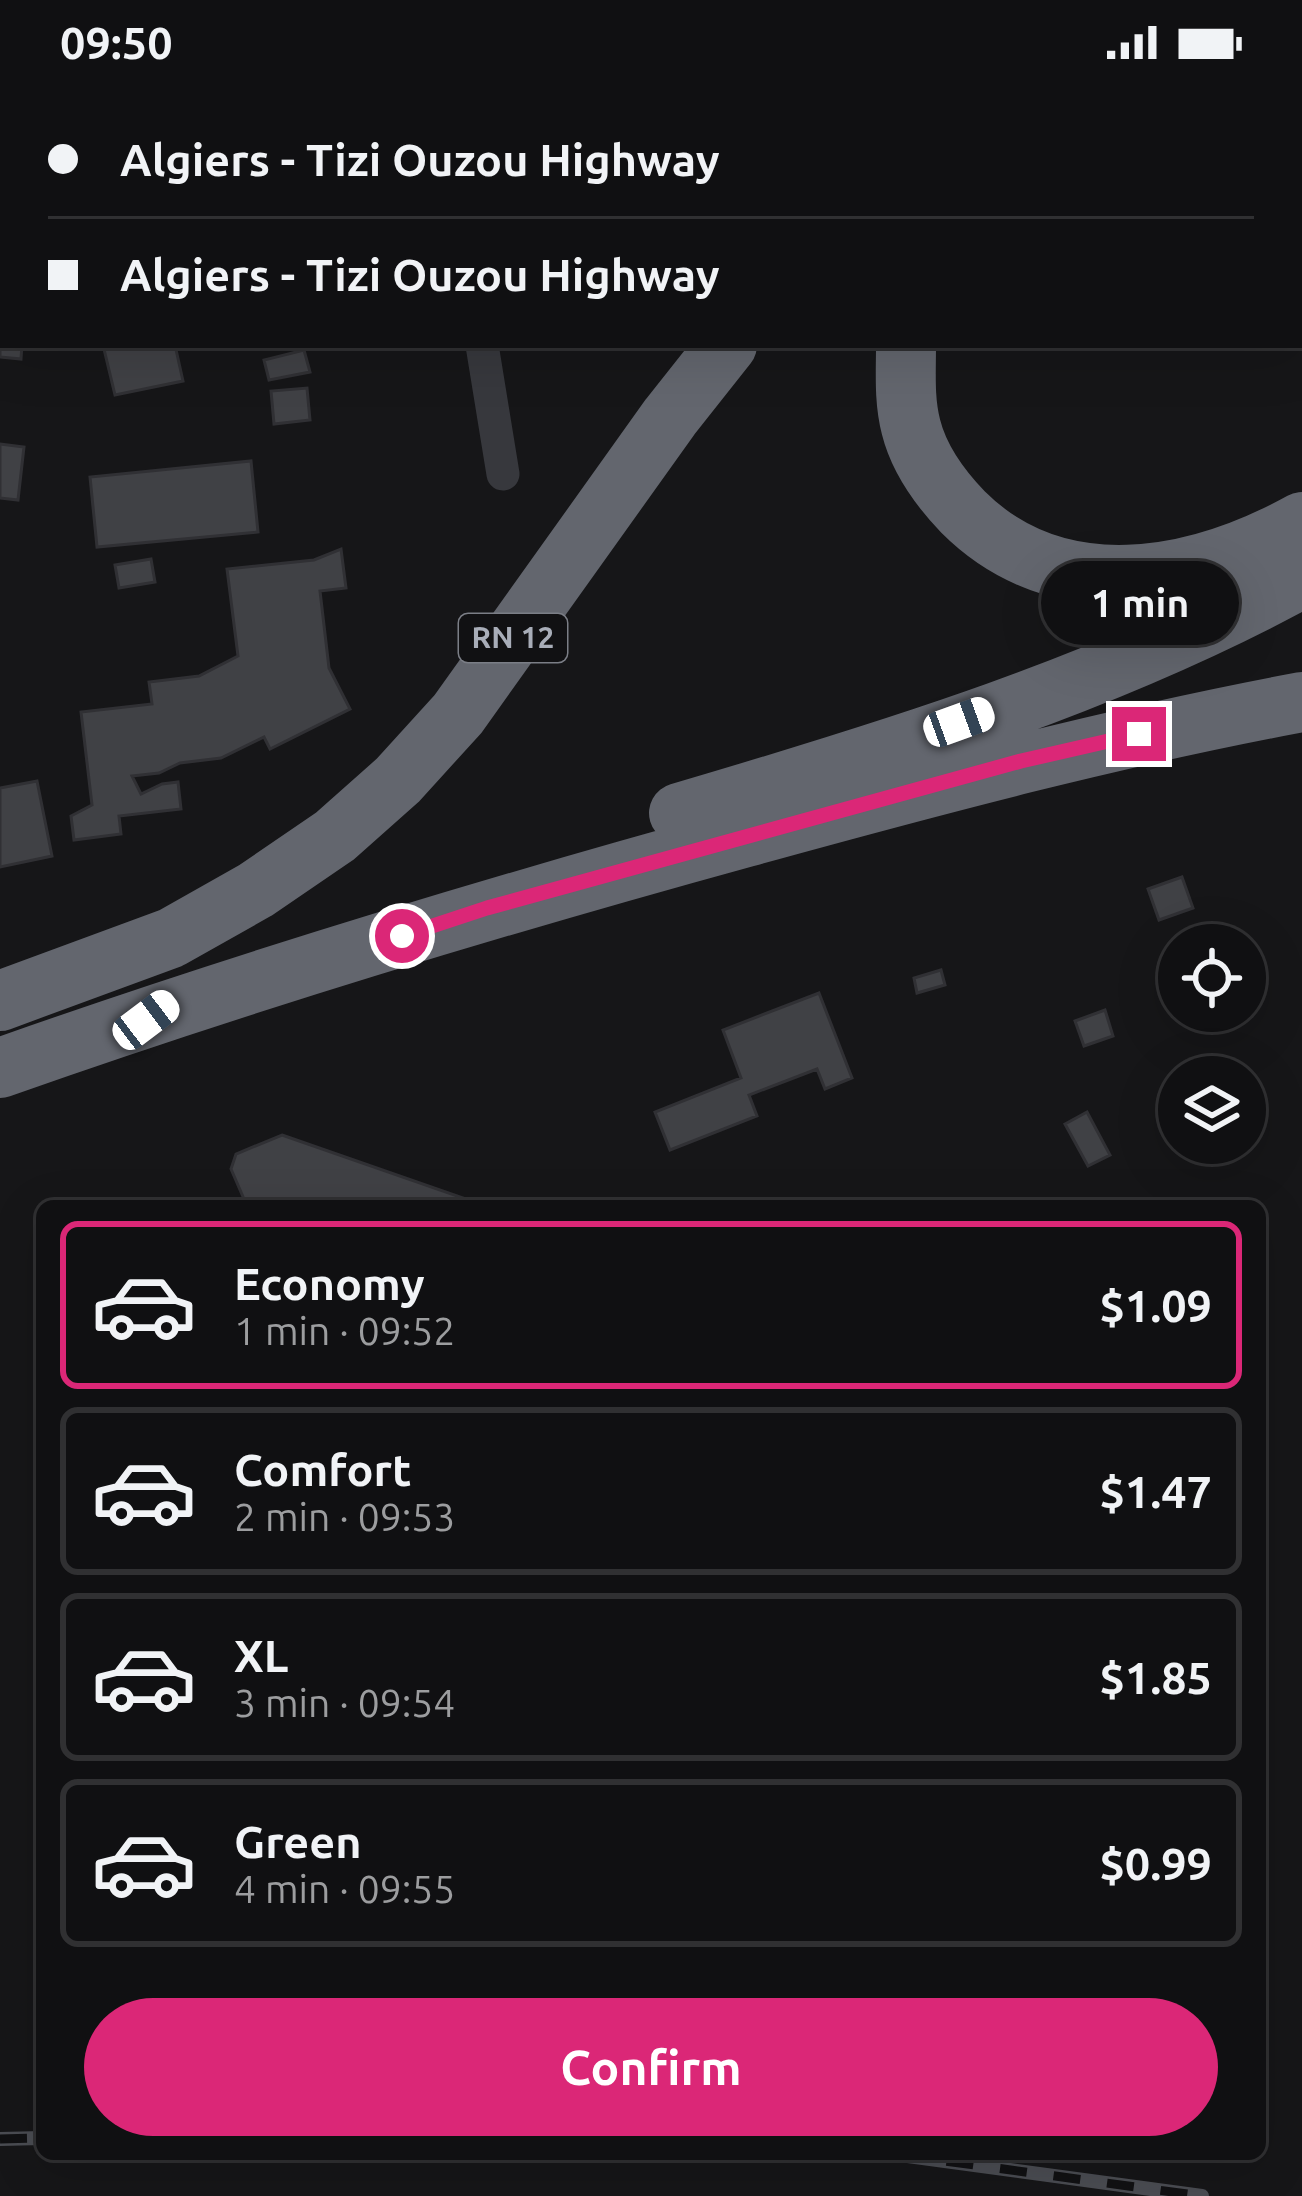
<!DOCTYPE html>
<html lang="en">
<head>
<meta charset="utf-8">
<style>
	body { margin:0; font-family:Ubuntu,sans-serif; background:#1e1e20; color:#f1f3f6; height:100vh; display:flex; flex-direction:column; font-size:45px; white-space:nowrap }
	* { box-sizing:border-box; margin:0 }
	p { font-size:39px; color:#9c9d9f }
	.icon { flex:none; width:66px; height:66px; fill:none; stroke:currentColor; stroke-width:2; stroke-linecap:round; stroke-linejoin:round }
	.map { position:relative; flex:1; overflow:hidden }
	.side { position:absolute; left:36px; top:1116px; width:1230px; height:960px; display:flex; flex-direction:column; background:#101012; border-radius:18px; box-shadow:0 12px 48px #0002,0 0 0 3px #303032 }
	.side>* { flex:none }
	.top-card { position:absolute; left:0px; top:0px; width:1302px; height:264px; box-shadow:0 12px 48px #0002,0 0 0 3px #303032; display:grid; align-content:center; height:264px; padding:0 48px; background:#101012 }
	.buttons { position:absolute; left:1158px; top:840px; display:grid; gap:24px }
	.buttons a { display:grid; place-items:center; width:108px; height:108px; border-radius:50%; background:#101012; box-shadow:0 12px 48px #0002,0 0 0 3px #303032; font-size:60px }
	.end { position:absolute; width:54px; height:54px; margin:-27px; border:15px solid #db2777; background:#fff; box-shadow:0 0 0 6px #fff }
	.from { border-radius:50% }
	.bubble { position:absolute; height:84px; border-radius:42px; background:#101012; box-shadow:0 12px 48px #0002,0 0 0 3px #303032; font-size:39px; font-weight:600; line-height:84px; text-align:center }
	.car { position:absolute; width:36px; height:72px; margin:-36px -18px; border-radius:15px; box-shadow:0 0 9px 3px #0007; background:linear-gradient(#fff 24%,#345 0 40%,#fff 0 76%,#345 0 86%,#fff 0) }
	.top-card b { display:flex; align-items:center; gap:42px; height:114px; font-size:45px }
	.top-card b+b { border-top:3px solid #303032 }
	.top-card i { width:30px; height:30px; background:#f1f3f6 }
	ul { padding:21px 0 0; list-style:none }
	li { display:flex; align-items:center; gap:36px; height:168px; margin:0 24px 18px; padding:0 24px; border:6px solid #303032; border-radius:18px }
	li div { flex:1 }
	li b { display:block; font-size:45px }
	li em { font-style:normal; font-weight:600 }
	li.on { border-color:#db2777 }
	li>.icon { width:108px; height:108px; stroke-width:1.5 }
	.cta { display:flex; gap:24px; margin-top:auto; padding:24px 48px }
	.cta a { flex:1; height:138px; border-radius:72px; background:#db2777; color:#fff; font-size:48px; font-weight:600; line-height:138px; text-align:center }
	.status { display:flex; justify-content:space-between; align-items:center; height:84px; padding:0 60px; background:#101012; direction:ltr }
	.status svg { height:33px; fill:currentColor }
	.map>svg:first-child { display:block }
</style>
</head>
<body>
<div class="status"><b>09:50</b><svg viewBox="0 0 49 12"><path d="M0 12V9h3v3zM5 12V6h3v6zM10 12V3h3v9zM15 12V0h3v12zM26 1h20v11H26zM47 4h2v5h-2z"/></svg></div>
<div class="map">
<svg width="1302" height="2112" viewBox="0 0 1302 2112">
	<rect width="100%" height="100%" fill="#161618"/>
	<path fill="#404145" stroke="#303034" stroke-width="3" d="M0,239L3,261H22L21,275L0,273Z
		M103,261H175L183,297L115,311Z
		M304,266L310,288L269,296L264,276Z
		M307,304L310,336L274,340L271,307Z
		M0,360L24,363L18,416L0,414Z
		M251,377L258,448L97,463L90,393Z
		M341,465L346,504L320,507L329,584L350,625L270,665L264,653L221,674L180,679L159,689L132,692L141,710L162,700L178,698L181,725L119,732L121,750L74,756L71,732L92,721L81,628L152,620L149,598L199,592L238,572L227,485L314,476Z
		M151,475L155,498L119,504L115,481Z
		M37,697L52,772L0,783V704Z
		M1182,793L1193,824L1159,836L1148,805Z
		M941,886L945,901L917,909L914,894Z
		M819,909L852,994L825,1005L817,985L749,1011L757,1032L670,1066L655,1028L741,994L723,946Z
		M1105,926L1113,952L1084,962L1075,937Z
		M1087,1028L1110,1071L1088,1082L1065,1040Z
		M282,1051L469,1116L454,1122H247L231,1085L236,1070Z"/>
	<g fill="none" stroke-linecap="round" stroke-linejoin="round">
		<path stroke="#37383d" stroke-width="33" d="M439,0V3
			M271,3L290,0
			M482,261L503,390"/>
		<path stroke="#63666e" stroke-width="60" d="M971,3L976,0
			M1026,3L1032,0
			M1121,3L1127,0
			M906,261C906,289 904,316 911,343C919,375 940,404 963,428C1058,523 1195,497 1302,438
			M679,729C890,667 1108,600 1302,494
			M0,917L171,854L256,806L335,752L398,696L458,630L670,333L727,261
			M0,984C246,897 495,822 746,753C931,702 1114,653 1302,618"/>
		<g stroke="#4a4c52" stroke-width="14">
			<path id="rail" d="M0,2055L42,2054
				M893,2070L1202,2112"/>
		</g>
		<use href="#rail" stroke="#111113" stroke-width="9" stroke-dasharray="27" stroke-linecap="butt"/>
	</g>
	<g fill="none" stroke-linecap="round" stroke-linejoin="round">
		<path stroke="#db2777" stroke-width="15" d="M402,852L487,824L1021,677L1139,650"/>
	</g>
	<g text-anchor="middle" stroke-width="9" stroke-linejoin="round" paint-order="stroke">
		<rect fill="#111113" stroke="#7b7e86" stroke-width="3" x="459" y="530" width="108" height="48" rx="9"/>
		<g font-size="30" font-weight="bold" fill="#a8adb8">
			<text x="513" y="564">RN 12</text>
		</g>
	</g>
</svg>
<div class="buttons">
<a><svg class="icon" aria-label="locate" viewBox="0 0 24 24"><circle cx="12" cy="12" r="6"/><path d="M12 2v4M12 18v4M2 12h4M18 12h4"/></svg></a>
<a><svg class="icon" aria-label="layers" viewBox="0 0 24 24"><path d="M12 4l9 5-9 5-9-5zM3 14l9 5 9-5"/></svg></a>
</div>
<i class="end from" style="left:402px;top:852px"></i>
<i class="end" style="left:1139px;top:650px"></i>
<div class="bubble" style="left:1041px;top:477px;width:198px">1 min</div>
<i class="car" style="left:959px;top:638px;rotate:70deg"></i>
<i class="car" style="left:146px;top:936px;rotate:53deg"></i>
<div class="top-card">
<b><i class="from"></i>Algiers - Tizi Ouzou Highway</b>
<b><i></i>Algiers - Tizi Ouzou Highway</b>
</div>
<section class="side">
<ul>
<li class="on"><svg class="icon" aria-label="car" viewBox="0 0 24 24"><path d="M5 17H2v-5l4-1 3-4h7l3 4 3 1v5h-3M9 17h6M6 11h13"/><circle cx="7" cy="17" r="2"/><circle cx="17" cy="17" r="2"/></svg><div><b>Economy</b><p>1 min · 09:52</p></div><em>$1.09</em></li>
<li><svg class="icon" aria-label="car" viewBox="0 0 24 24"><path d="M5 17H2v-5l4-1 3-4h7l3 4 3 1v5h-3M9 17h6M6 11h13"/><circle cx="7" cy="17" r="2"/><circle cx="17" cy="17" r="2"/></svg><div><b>Comfort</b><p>2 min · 09:53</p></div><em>$1.47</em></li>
<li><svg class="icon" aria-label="car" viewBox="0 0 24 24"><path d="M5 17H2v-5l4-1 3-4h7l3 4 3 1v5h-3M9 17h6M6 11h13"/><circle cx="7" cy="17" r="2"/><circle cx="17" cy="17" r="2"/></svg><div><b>XL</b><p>3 min · 09:54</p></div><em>$1.85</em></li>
<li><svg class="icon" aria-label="car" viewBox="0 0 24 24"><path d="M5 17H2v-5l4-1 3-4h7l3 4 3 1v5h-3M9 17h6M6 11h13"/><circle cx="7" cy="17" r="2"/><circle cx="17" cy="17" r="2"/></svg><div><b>Green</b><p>4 min · 09:55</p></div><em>$0.99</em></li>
</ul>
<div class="cta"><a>Confirm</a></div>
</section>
</div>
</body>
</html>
